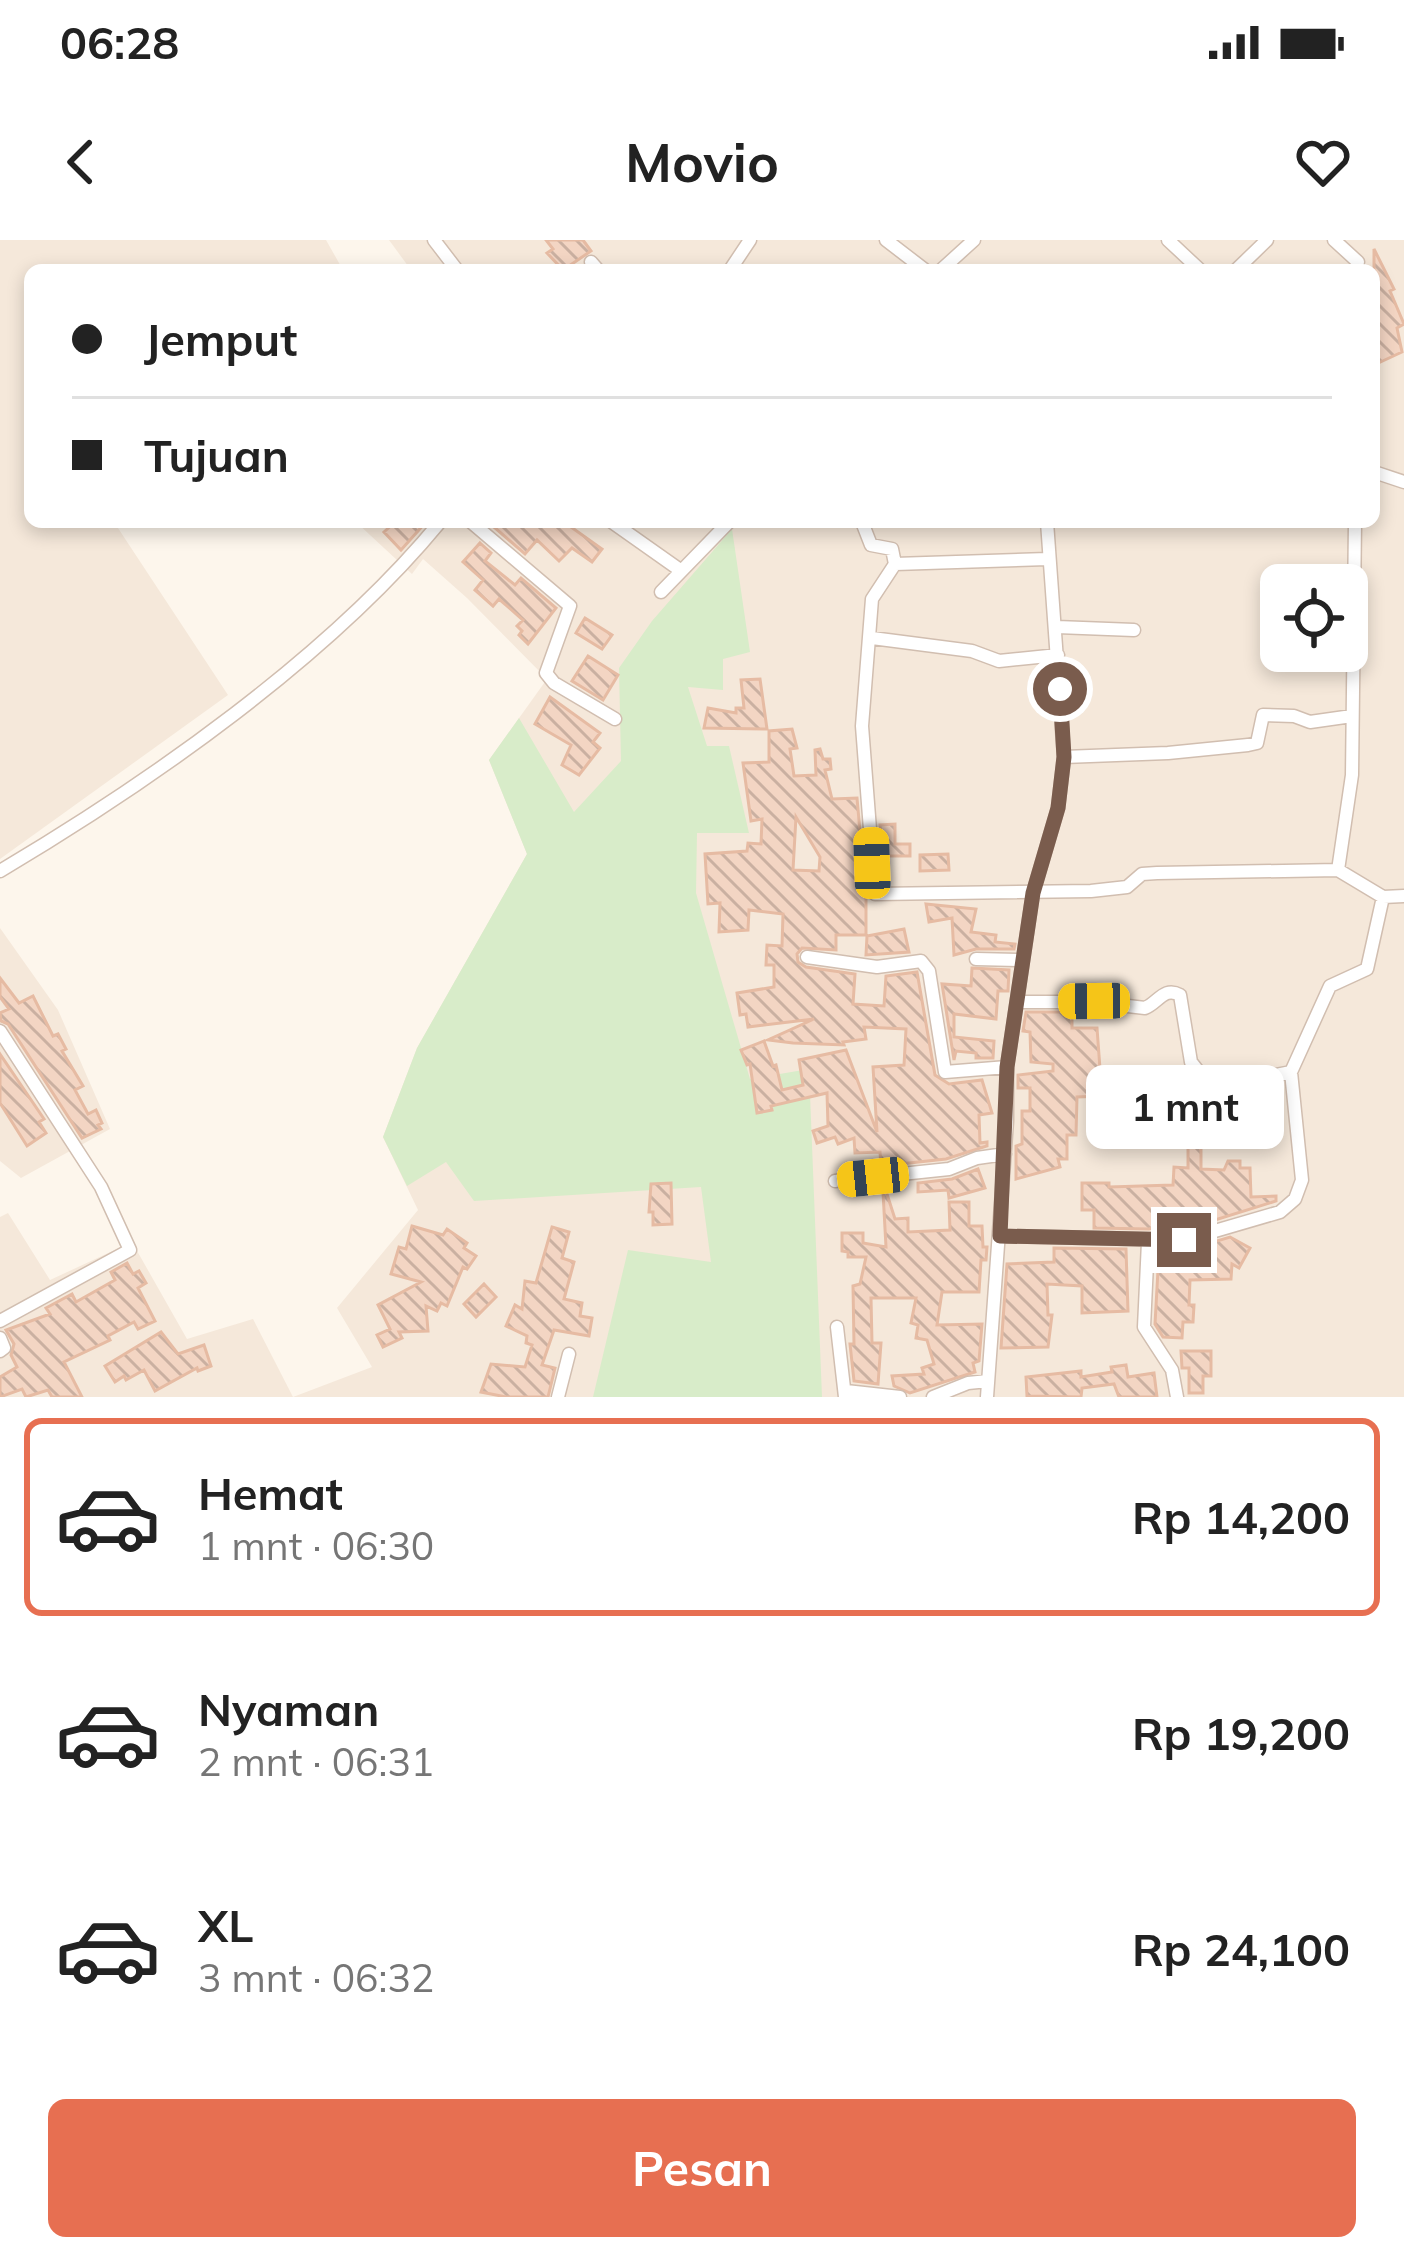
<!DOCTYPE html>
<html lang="id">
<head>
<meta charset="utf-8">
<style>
	body { margin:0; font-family:Mulish,sans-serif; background:#f2f2f2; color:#222; height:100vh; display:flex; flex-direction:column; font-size:45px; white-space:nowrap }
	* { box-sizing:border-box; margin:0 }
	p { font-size:39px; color:#767676 }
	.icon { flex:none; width:66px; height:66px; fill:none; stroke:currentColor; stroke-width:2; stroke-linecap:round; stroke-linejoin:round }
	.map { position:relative; height:1157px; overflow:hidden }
	.side { display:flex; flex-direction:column; background:#fff; flex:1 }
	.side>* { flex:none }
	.hud { position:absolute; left:24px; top:24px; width:1356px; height:264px; border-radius:18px; box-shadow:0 6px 18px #0003; display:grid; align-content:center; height:264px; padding:0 48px; background:#fff }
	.controls { position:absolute; left:1260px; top:324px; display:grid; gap:24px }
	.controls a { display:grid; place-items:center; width:108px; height:108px; border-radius:18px; background:#fff; box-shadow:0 6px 18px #0003; font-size:60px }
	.end { position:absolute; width:54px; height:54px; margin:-27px; border:15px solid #7a5c4d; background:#fff; box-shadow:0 0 0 6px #fff }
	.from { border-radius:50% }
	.bubble { position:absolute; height:84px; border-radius:18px; background:#fff; box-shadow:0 6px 18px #0003; font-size:39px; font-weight:700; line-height:84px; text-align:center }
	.car { position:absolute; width:36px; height:72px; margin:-36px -18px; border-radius:15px; box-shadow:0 0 9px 3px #0007; background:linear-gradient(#f5c518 24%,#345 0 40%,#f5c518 0 76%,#345 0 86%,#f5c518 0) }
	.hud b { display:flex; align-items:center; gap:42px; height:114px; font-size:45px }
	.hud b+b { border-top:3px solid #e0e0e0 }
	.hud i { width:30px; height:30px; background:#222 }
	ul { padding:21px 0 0; list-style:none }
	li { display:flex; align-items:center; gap:36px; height:198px; margin:0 24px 18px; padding:0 24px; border:6px solid transparent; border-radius:18px }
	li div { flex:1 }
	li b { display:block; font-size:45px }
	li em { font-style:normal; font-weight:700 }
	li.selected { border-color:#e76f51 }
	li>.icon { width:108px; height:108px; stroke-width:1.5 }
	.cta { display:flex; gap:24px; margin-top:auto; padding:24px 48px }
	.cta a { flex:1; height:138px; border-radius:18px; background:#e76f51; color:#fff; font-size:48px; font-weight:700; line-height:138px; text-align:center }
	.status { display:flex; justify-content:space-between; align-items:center; height:84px; padding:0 60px; background:#fff; direction:ltr }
	.status svg { height:33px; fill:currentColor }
	header { display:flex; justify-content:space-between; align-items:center; height:156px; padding:0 48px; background:#fff; font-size:54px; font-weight:700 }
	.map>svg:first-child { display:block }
</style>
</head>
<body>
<div class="status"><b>06:28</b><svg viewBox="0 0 49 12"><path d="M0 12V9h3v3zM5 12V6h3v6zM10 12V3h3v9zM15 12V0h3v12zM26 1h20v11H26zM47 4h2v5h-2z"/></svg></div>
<header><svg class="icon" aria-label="back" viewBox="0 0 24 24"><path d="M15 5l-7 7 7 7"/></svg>Movio<svg class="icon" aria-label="heart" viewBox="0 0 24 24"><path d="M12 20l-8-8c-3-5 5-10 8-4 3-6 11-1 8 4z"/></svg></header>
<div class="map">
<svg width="1404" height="1157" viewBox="0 0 1404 1157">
	<defs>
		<pattern id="building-back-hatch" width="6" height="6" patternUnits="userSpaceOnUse" patternTransform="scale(3)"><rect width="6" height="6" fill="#f3d5c3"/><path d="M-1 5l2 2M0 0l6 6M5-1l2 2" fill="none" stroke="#cab0a1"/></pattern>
	</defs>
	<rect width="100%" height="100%" fill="#fdf6ec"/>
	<path fill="#f5e8da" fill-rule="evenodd" d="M0,0H326L343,30H30V282H114L228,455L0,619Z
		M389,0H1404V1157H293L372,1127L337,1068L418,970L383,897L417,808L527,614L489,520L547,439L467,358L423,319L412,334L356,282H426L429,285L433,282H1374V30H411ZM1281,345H1347V411H1281Z
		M0,688L58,770L110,889L21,938L0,921Z
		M8,973L50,1040L132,1002L187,1099L253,1079L293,1157H0V977Z"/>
	<path fill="#d8ecc9" d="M732,289L750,412L723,419V450L688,447L707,506H729L749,593H697L696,653L750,839L809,829L822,1157H593L628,1010L711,1022L701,947L474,961L446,922L407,946L383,897L417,808L527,614L489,520L519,478L574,572L621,521L619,428L652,381Z"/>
	<path fill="url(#building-back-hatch)" stroke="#e6bba3" stroke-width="3" fill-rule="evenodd" d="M546,0H583L591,11L563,30L547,13L553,9Z
		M1374,9L1394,49L1390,51L1404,84L1397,88L1402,112L1374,125Z
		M395,282H426L401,310L384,292Z
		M498,282H564L602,309L592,322L572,308L559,321L537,300L525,314L494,287Z
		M480,303L491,313L485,321L515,345L521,338L556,368L528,404L519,395L522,391L517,386L523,380L499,359L493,366L475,350L483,340L463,322Z
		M585,378L612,395L602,409L576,393Z
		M588,416L618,435L603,460L572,441Z
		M760,439L767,489L704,488L708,468L736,473V468H744L741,440Z
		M550,457L600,493L593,502L600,508L579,535L562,525L571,505L535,484Z
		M792,489L797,508L790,509L794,536L816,535L815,510L820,509L823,519H830L831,529L825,530L832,559L857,558L866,658V695H836V710L802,708L797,714L798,722L806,727L855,734L853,764L884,766L886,736L917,732L935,835L949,844L982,840L992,873L979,875L980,903L987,902V906L946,919L881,926L880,912L855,913L854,898L838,904L835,897L817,903L813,891L828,886L827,853L771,866L772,870L757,873L750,824L747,825L741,810L764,801L773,826L776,825L782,850L803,845L799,820L846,810L877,892L873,827L904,825L906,789L864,787L866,799L843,802L844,805L793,803L768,800L814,779L748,787L746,774L740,775L737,753L774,747V725H766L767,705L782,706L783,674L749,670L748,690L719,692L720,663L708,664L705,614L747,611L748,603L761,604L762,579L751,581L743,523L769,522V491ZM796,577L820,617L819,631L793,630Z
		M895,584V604H910V616H883L880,585Z
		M948,614L949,630L920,631V615Z
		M926,664L976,669L971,692L996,695L995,702L1015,704L1014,709H976L954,715L952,678L929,682Z
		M904,689L909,712L866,715L867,696Z
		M972,728L1009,730L1008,751H998L996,779L954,774V797L994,801L993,818H976V813L956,811L954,820L942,744L971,746Z
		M0,738L19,763L33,756L53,796L58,794L66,809L62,811L83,846L75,850L88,874L96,870L102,883L98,885L101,889L82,898L8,784L1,781L0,773L9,769L0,757Z
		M1026,772H1072V788H1097L1102,856L1077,857L1076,895H1067V919H1058L1060,927L1016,939V906L1022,904V871H1030V848H1018V835L1053,831V824L1031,822L1030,792L1023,791Z
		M0,814L44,879L39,882L46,893L27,906L0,863Z
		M1188,898L1201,899V929L1224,930L1228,921H1240V928H1250L1251,957L1276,956V961L1215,980L1197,979L1204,983L1189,988V979L1149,989L1094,988V970H1082V943H1109V947L1173,945L1174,927L1188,928Z
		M978,929L985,948L949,958L948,950L918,952V943L952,939Z
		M671,943L672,984L653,985V972H649L651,944Z
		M886,951L895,979L908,978V992L950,990L949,962H969V986H982L983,1007H987L986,1020H981L979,1052H942L937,1085L982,1084L979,1121L973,1123L975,1132L910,1153L894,1146L892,1136L924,1134L922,1128L934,1124L927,1100L916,1098L918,1085L911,1083L916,1058H871L872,1103H881L878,1144L854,1141L850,1104H854L853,1046L860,1044L866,1017H848V1012L842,1011V993H863V1003L886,1007L883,952Z
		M412,986L443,995L447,989L467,1003L464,1008L476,1016L467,1029L463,1027L447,1066L441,1063L437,1071L426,1066L428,1091L399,1092L402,1098L383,1107L377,1095L390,1089L378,1065L421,1042L391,1034L399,1007L406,1009Z
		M552,987L569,992L562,1018L574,1022L564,1059L582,1063L580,1076L592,1078L589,1096L554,1090L542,1125L555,1128L548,1157H506L481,1152L491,1124L525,1127L532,1105L526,1103L527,1096L506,1086L515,1065L522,1069L525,1041L536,1043Z
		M1230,997L1250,1008L1239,1028L1232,1024L1231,1039L1190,1040L1189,1065H1194L1193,1082H1183L1182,1098L1163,1097L1155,1084L1158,1030L1161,1025L1169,1026L1172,1010H1187Z
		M1054,1008L1126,1009L1128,1071L1082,1073V1046L1047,1044L1048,1075H1052L1048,1107L1001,1108L1007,1024L1054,1022Z
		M127,1023L133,1034L139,1031L146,1043L138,1048L155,1081L138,1089L134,1082L108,1096L110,1100L64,1122L82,1157H52L48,1150L26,1157L22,1149L0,1157V1137L17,1127L11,1115L14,1104L6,1090L50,1074L46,1068L72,1054L76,1062L115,1040L111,1032Z
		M484,1044L496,1057L476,1077L464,1064Z
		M161,1092L178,1114L204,1105L211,1126L198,1131L197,1128L155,1151L144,1130L126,1140L124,1136L115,1142L105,1126Z
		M1181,1111H1211V1136H1203V1153H1189V1128H1182Z
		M1126,1125L1128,1137L1154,1133L1157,1157H1119L1114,1144L1082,1148L1081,1157L1027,1156L1026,1137L1081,1131V1137L1112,1132L1111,1127Z"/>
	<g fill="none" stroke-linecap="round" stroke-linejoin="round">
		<g stroke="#d1beb0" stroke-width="15">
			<path id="minor" d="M434,0L457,30
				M886,0L925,30
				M1168,0L1200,30
				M1334,0L1358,22
				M591,22L598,30
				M730,30L750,0
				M941,30L974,0
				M1236,30L1267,0
				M1374,232L1404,242
				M471,282L570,366L546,433L554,443L615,479
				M612,282L680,330
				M862,282L871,305L892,309L895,324
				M895,324L872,359L862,486L875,654L1091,651L1127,647L1142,634L1157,633L1338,630L1383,657L1404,656
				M895,324L1047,319
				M661,352L729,282
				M1057,387L1134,390
				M872,398L972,411L999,421L1058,415
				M1064,517L1168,513L1248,505L1257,503L1263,475L1294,476L1310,482L1352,476
				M1338,630L1352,535L1355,282
				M0,631C150,542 329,417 440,282
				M807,717L877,727L921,721L929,731L945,832L1007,827
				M976,719L1023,720
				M1017,762H1094L1145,768C1158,763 1164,746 1180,755L1191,822L1202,836L1265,837L1291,832L1330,746L1367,729L1383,657
				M0,791L101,947L130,1010L0,1081
				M835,941L949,929L977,918L1005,914
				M1000,996L1184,1000L1280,972L1295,959L1302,940L1291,832
				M1148,1002L1144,1087L1172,1130L1177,1157
				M837,1087L845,1157
				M0,1098L4,1108L0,1111
				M846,1151L900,1157
				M558,1157L569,1114
				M933,1157L968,1143L988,1141
				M987,1157L1007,881V827L1033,653L1058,568L1064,517L1047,282"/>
		</g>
		<use href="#minor" stroke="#fff" stroke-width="12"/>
	</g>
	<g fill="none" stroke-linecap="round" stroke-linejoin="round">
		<path stroke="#7a5c4d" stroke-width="15" d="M1060,449L1064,517L1058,568L1033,653L1007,827L1000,996L1184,1000"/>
	</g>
</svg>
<div class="controls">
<a><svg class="icon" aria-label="locate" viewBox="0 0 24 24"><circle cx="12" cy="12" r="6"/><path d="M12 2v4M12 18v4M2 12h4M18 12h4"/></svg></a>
</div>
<i class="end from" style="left:1060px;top:449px"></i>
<i class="end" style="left:1184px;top:1000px"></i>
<div class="bubble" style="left:1086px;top:825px;width:198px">1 mnt</div>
<i class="car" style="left:872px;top:623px;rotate:358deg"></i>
<i class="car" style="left:1094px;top:761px;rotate:269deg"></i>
<i class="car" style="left:873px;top:937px;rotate:264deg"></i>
<div class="hud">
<b><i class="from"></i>Jemput</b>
<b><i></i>Tujuan</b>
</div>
</div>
<section class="side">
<ul>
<li class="selected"><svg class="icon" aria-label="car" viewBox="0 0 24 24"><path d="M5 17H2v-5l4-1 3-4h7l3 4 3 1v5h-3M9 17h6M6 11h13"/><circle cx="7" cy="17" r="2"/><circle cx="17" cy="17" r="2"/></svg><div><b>Hemat</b><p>1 mnt · 06:30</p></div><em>Rp 14,200</em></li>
<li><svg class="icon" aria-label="car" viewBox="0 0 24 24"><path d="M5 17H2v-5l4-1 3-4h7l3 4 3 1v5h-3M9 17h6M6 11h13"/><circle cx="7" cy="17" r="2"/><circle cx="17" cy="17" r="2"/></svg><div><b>Nyaman</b><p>2 mnt · 06:31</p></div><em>Rp 19,200</em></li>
<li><svg class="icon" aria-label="car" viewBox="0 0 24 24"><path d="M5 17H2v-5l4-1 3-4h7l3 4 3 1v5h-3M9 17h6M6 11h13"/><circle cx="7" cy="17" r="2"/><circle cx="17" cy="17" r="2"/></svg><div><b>XL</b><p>3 mnt · 06:32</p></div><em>Rp 24,100</em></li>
</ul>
<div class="cta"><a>Pesan</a></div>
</section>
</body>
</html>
